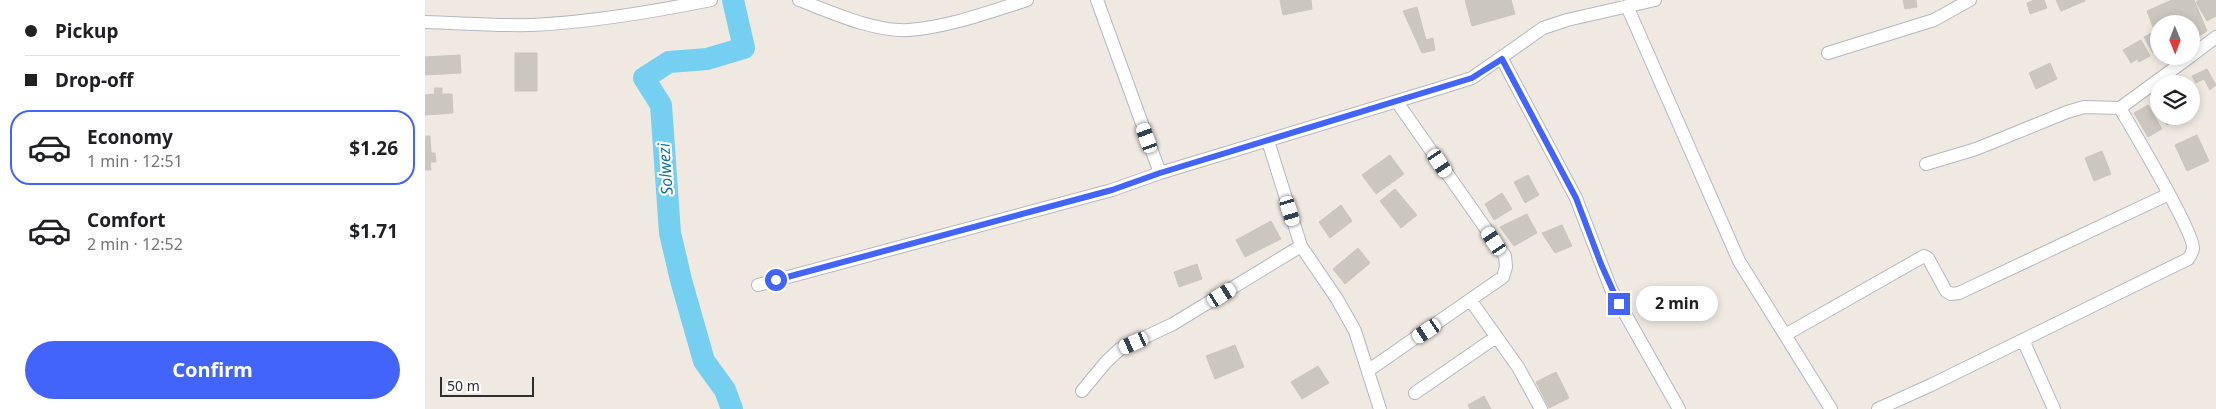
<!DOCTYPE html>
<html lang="en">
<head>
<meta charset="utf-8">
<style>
	body { margin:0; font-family:"Noto Sans",sans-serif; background:#f2f2f2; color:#202124; height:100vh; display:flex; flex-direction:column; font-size:19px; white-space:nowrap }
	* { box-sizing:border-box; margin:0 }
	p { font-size:16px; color:#757577 }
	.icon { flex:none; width:28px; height:28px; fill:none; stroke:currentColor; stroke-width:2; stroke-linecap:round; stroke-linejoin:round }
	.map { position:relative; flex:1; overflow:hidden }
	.side { display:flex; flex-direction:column; background:#fff; width:425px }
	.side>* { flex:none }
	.banner { display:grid; align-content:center; height:110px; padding:0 25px; background:#fff }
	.needle { width:32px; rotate:179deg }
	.buttons { position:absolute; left:1725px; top:15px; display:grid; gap:10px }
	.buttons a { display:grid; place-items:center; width:50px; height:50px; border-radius:50%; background:#fff; box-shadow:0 2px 8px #0003; font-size:25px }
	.scale { position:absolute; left:15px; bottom:12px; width:94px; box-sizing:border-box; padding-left:5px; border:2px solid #2e2e2e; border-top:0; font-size:14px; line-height:18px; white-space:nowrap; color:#2e2e2e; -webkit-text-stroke:4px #fff; paint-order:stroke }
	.end { position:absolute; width:22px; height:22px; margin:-11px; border:6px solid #4264fb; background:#fff; box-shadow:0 0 0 2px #fff }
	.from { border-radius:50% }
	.bubble { position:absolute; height:35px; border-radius:18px; background:#fff; box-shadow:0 2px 8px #0003; font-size:16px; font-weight:700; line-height:35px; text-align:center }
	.car { position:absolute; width:15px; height:30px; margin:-15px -8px; border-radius:6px; box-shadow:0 0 4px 1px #0007; background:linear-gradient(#fff 24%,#345 0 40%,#fff 0 76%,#345 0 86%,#fff 0) }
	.banner b { display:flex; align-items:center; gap:18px; height:48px; font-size:19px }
	.banner b+b { border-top:1px solid #e0e0e0 }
	.banner i { width:12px; height:12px; background:#202124 }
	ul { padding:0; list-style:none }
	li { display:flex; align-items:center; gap:15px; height:75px; margin:0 10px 8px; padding:0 15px; border:2px solid transparent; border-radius:20px }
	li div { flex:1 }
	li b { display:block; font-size:19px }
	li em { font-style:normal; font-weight:700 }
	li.active { border-color:#4264fb }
	li>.icon { width:45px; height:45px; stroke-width:1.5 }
	.cta { display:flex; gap:10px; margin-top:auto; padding:10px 25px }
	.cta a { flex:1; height:58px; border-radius:30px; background:#4264fb; color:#fff; font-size:20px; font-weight:700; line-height:58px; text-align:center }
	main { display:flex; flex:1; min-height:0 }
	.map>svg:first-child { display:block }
</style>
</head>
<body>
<main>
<section class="side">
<div class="banner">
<b><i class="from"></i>Pickup</b>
<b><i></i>Drop-off</b>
</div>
<ul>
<li class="active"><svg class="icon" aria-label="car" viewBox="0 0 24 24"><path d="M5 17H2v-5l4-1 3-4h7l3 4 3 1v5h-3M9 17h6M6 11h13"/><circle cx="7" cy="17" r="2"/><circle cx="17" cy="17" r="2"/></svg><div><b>Economy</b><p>1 min · 12:51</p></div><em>$1.26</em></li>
<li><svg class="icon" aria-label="car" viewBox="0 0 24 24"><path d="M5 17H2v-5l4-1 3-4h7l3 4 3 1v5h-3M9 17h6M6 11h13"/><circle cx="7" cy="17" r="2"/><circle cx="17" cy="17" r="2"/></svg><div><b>Comfort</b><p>2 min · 12:52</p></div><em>$1.71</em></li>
</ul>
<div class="cta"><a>Confirm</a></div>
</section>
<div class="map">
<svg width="1791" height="409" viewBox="0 0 1791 409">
	<rect width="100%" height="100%" fill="#efe9e1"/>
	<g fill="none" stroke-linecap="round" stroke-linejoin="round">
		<path stroke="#75cff0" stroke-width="22" d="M307,409L300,390L279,361L256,280L245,233L236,105L219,78L244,62L282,59L319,48L308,0"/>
	</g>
	<path fill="#cbc7bf" stroke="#cbc5ba" d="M855,0H886L887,9L858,15Z
		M1040,0H1086L1090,14L1047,26Z
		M1478,0H1491L1492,7L1480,9Z
		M1609,0H1619L1622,8L1605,14L1602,3Z
		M1631,0H1660V1L1636,11Z
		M1747,0H1769L1782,31L1766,41V24H1749L1746,19L1728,27L1722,11Z
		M1774,0H1791V16L1782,21L1771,2Z
		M992,7L1001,40L1008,38L1010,50L997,53L978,11Z
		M1734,29V39L1730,41L1734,50L1728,53L1719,37Z
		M1716,40L1725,56L1714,62L1712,59L1706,63L1698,50Z
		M90,53H112V91H90Z
		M35,55L36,73L0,75V57Z
		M1625,63L1632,79L1611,89L1604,73Z
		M1782,69L1791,85L1785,90L1779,79L1771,83L1767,76Z
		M9,88H17V94H27L28,113L0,115V95L10,94Z
		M1734,96V110L1728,99Z
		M1723,105L1737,129L1723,137L1709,113Z
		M1737,116H1757L1742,125Z
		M1772,135L1784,161L1762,171L1750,145Z
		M0,136H5L6,153H10L11,162H5L6,170H0Z
		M1677,151L1686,174L1669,181L1660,158Z
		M965,155L979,174L951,194L937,175Z
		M1103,175L1114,195L1100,203L1089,182Z
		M970,189L992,215L976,228L955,201Z
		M1077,193L1087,209L1069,220L1060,204Z
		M916,205L927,221L905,238L894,222Z
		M1102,214L1112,233L1089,246L1075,227Z
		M846,221L856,239L820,257L811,240Z
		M1137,225L1147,246L1130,253L1117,233Z
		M933,248L945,263L920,284L908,269Z
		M772,264L777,279L754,287L749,272Z
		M810,345L819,367L790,379L781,356Z
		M893,366L904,383L877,399L866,382Z
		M1131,372L1144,398L1124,408L1111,382Z
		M1059,396L1066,409H1045L1043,405Z"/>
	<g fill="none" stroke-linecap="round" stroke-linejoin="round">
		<g stroke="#b4b7c1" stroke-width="14">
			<path id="minor" d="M374,0C406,12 449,32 484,30C524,27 564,12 602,0
				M672,0L735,173
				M1202,6L1314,261L1406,409
				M0,22C36,23 71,26 107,25C168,22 227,12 286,0
				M1403,53L1509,20L1545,0
				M1766,56L1791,37
				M1077,59L1151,198L1186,289L1254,409
				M1695,108L1766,56
				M843,141L876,246L912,299L930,331L955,409
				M333,285L687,190L735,173L1012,89L1047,78L1118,28L1142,20L1230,0
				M1046,301L1093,367L1116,409
				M1360,335L1499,256L1503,258L1521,291L1526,294L1534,293L1744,194
				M1598,340L1629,409
				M944,370L1078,277L1081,267L1080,256L972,102
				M657,391L681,362L695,349L748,324L876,246
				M990,393L1071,337
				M1453,409L1506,385L1763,259C1765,256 1768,252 1768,248C1769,232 1707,129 1695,108L1659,107L1642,112L1551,149L1501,164"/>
		</g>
		<use href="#minor" stroke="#fff" stroke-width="12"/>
	</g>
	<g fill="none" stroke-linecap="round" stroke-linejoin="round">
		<path stroke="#4264fb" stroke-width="6" d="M351,280L687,190L735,173L1047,78L1077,59L1151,198L1176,264L1194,304"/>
	</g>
	<g text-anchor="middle" stroke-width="4.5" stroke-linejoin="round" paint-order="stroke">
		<g font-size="16" font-style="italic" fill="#0d6fa3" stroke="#fff">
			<text transform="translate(240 169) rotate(-94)" y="6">Solwezi</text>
		</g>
	</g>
</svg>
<div class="buttons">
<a><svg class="needle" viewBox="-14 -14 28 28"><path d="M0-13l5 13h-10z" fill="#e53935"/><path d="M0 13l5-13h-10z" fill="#757577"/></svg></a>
<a><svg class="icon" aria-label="layers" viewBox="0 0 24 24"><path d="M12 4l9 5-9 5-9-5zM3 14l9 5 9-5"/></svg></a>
</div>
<div class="scale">50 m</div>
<i class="end from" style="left:351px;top:280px"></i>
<i class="end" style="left:1194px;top:304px"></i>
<div class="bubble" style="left:1211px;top:286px;width:82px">2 min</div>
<i class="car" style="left:722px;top:138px;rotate:340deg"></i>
<i class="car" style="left:1015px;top:163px;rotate:146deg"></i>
<i class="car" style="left:865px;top:211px;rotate:163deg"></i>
<i class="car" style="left:1069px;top:241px;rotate:326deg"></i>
<i class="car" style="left:797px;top:295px;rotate:58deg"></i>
<i class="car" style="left:1002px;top:331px;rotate:236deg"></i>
<i class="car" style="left:709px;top:343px;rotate:246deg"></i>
</div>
</main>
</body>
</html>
